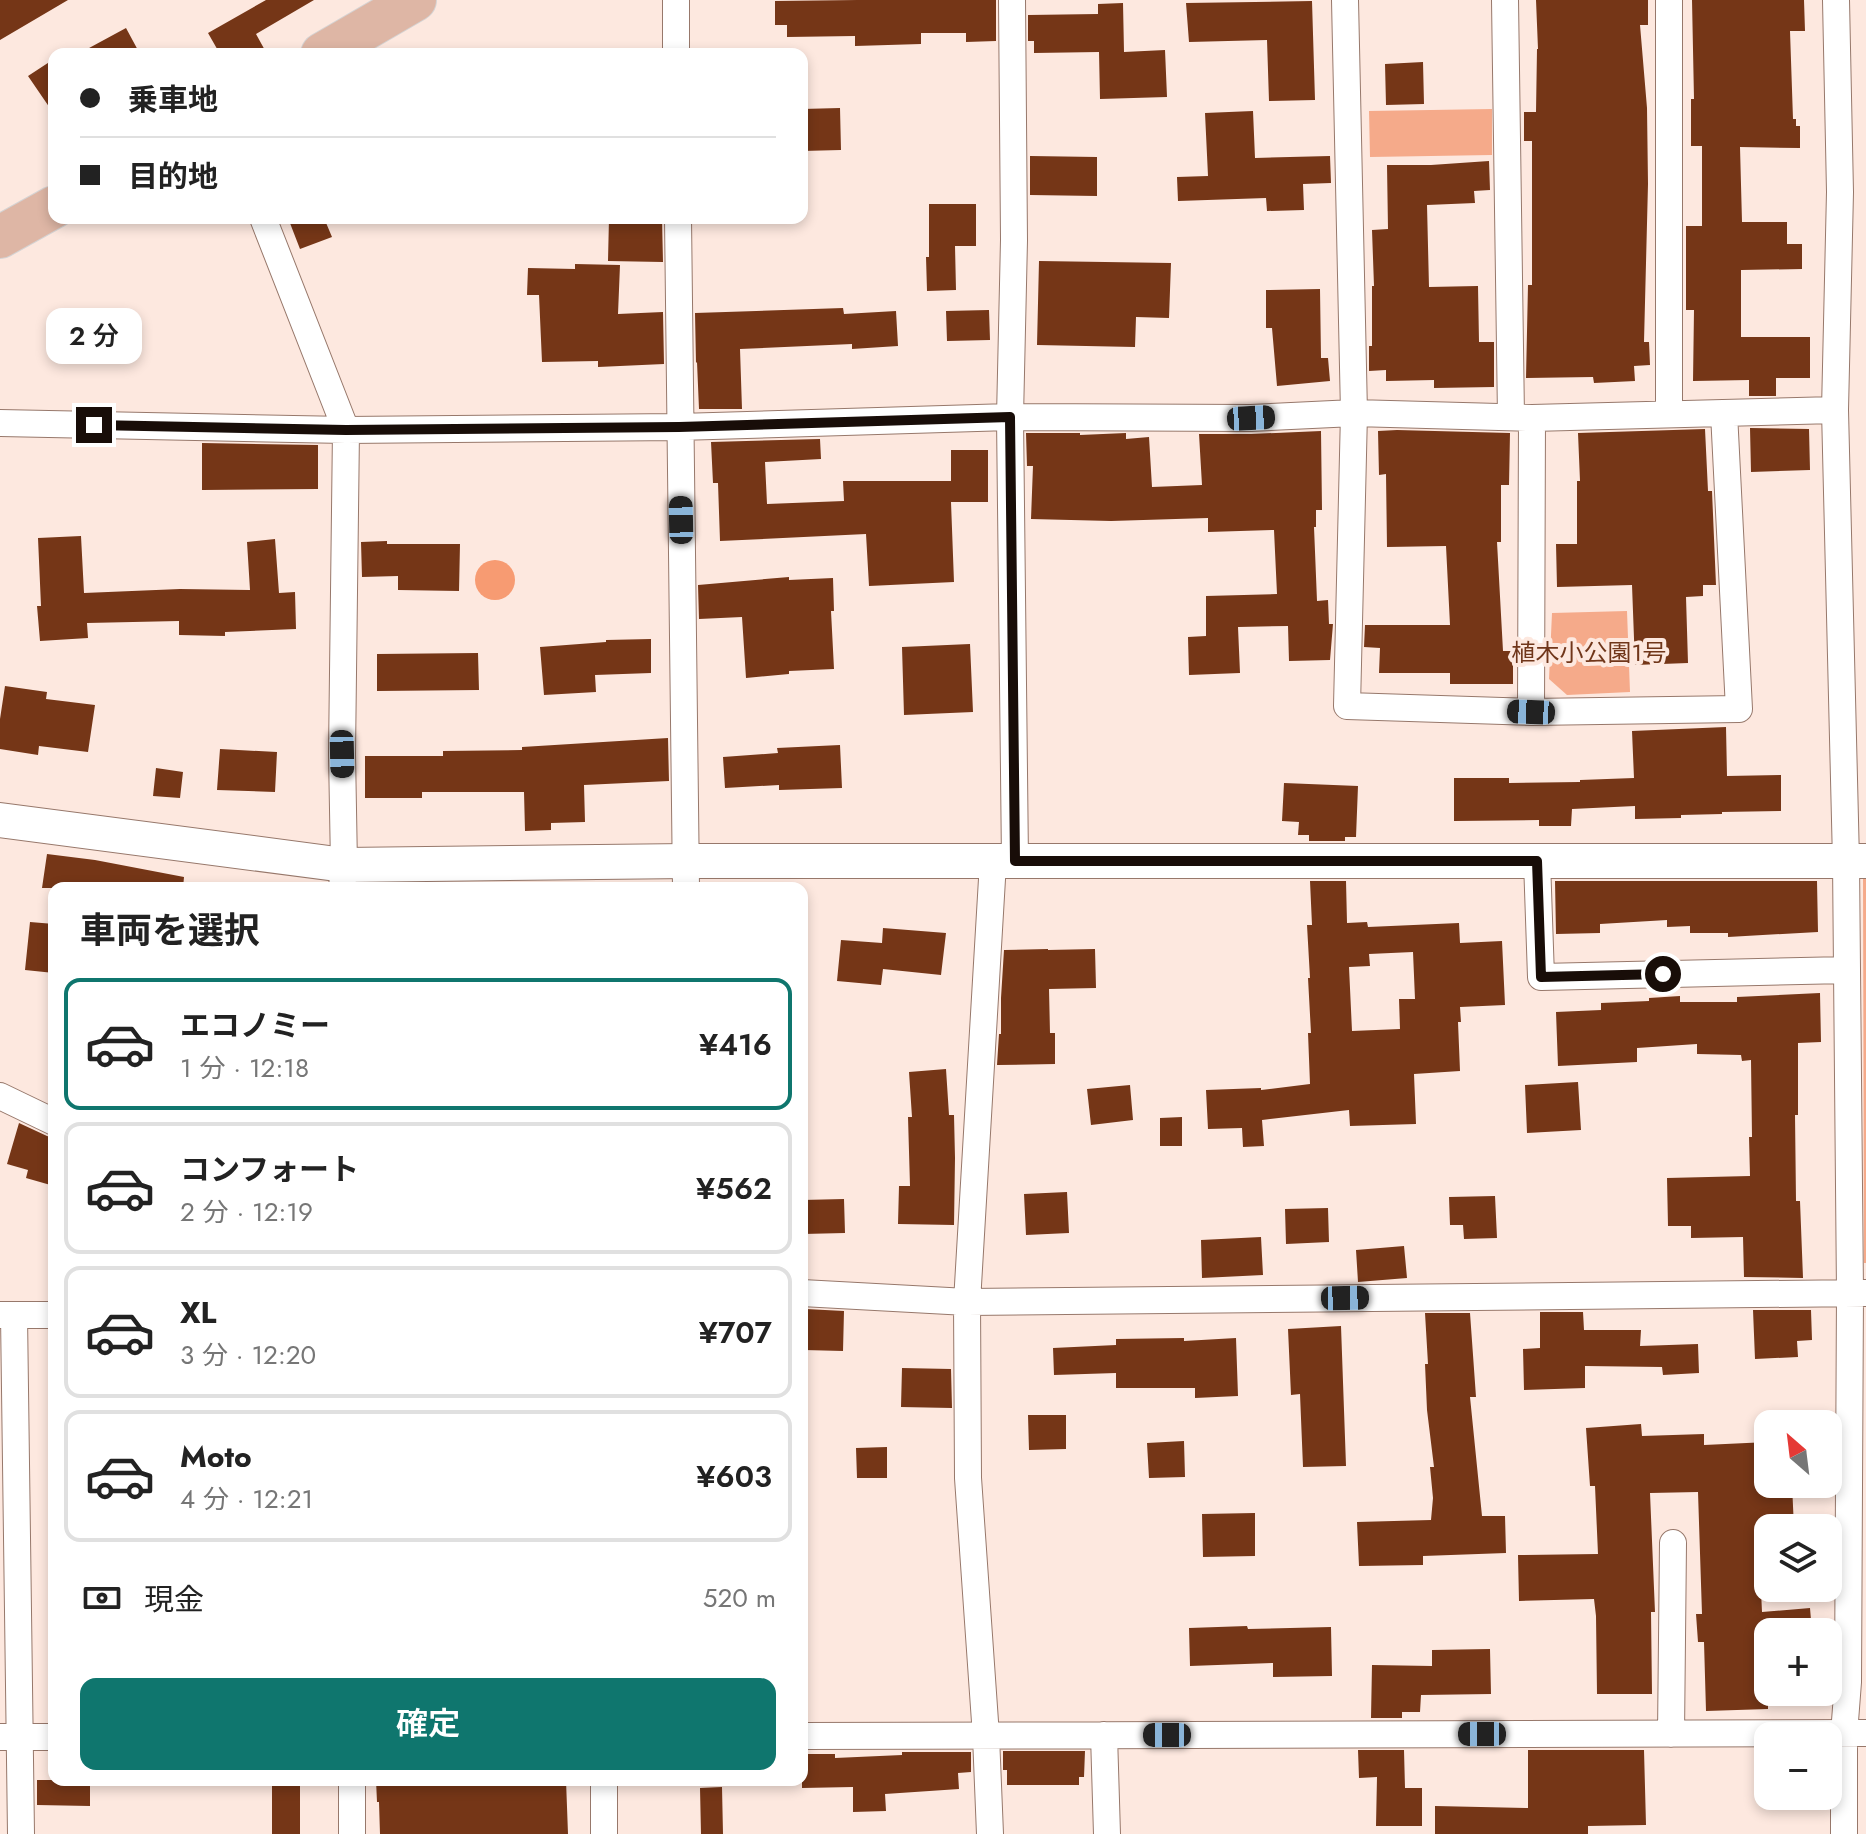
<!DOCTYPE html>
<html lang="ja">
<head>
<meta charset="utf-8">
<style>
	body { margin:0; font-family:Jost,"Noto Sans JP",sans-serif; background:#f6f6f6; color:#222; height:100vh; display:flex; flex-direction:column; font-size:30px; white-space:nowrap }
	* { box-sizing:border-box; margin:0 }
	p { font-size:26px; color:#767676 }
	.icon { flex:none; width:44px; height:44px; fill:none; stroke:currentColor; stroke-width:2; stroke-linecap:round; stroke-linejoin:round }
	.map { position:relative; flex:1; overflow:hidden }
	.side { position:absolute; left:48px; top:882px; width:760px; height:904px; display:flex; flex-direction:column; background:#fff; border-radius:16px; box-shadow:0 4px 12px #0003 }
	.side>* { flex:none }
	.top-card { position:absolute; left:48px; top:48px; width:760px; height:176px; border-radius:16px; box-shadow:0 4px 12px #0003; display:grid; align-content:center; height:176px; padding:0 32px; background:#fff }
	.needle { width:52px; rotate:332deg }
	.fabs { position:absolute; left:1754px; top:1410px; display:grid; gap:16px }
	.fabs a { display:grid; place-items:center; width:88px; height:88px; border-radius:16px; background:#fff; box-shadow:0 4px 12px #0003; font-size:40px }
	.end { position:absolute; width:36px; height:36px; margin:-18px; border:10px solid #180d08; background:#fff; box-shadow:0 0 0 4px #fff }
	.from { border-radius:50% }
	.bubble { position:absolute; height:56px; border-radius:16px; background:#fff; box-shadow:0 4px 12px #0003; font-size:26px; font-weight:600; line-height:56px; text-align:center }
	.car { position:absolute; width:24px; height:48px; margin:-24px -12px; border-radius:10px; box-shadow:0 0 6px 2px #0007; background:linear-gradient(#222 24%,#8ab4d8 0 40%,#222 0 76%,#8ab4d8 0 86%,#222 0) }
	.top-card b { display:flex; align-items:center; gap:28px; height:76px; font-size:30px }
	.top-card b+b { border-top:2px solid #e0e0e0 }
	.top-card i { width:20px; height:20px; background:#222 }
	ul { padding:0; list-style:none }
	li { display:flex; align-items:center; gap:24px; height:132px; margin:0 16px 12px; padding:0 16px; border:4px solid #e0e0e0; border-radius:16px }
	li div { flex:1 }
	li b { display:block; font-size:30px }
	li em { font-style:normal; font-weight:600 }
	li.selected { border-color:#0f766e }
	li>.icon { width:72px; height:72px; stroke-width:1.5 }
	h2 { padding:0 32px; font-size:36px; line-height:96px }
	.pay { display:flex; align-items:center; gap:20px; height:88px; padding:0 32px; font-size:30px }
	.pay p { margin-inline-start:auto }
	.cta { display:flex; gap:16px; margin-top:auto; padding:16px 32px }
	.cta a { flex:1; height:92px; border-radius:16px; background:#0f766e; color:#fff; font-size:32px; font-weight:600; line-height:92px; text-align:center }
	.map>svg:first-child { display:block }
</style>
</head>
<body>
<div class="map">
<svg width="1866" height="1834" viewBox="0 0 1866 1834">
	<rect width="100%" height="100%" fill="#fde8df"/>
	<path fill="#f5aa8a" d="M1492,109V155L1370,157L1369,111Z
		M1627,611L1630,692L1567,695L1549,679L1552,613Z
		M1863,876H1866V1263H1864Z"/>
	<path fill="#f79b72" d="M475 580a20 20 0 1 1 40 0a20 20 0 1 1-40 0Z"/>
	<path fill="#753617" fill-rule="evenodd" d="M0,0H68L0,40Z
		M266,0H314L256,34L267,54H220L208,33Z
		M857,0H996V41L966,42V33H921V44L855,46V36L787,37V25H775V1Z
		M1536,0H1648V25H1640L1647,108L1648,184L1644,342H1649L1650,365L1634,366L1635,381L1594,383L1593,377L1526,378L1528,285H1532V141H1524V112H1536L1537,49H1538Z
		M1692,0H1804L1805,31H1790L1793,119H1796V126H1800V148L1740,147L1742,222H1787V244H1802V269L1741,270V337H1810V378H1776V396H1749V380L1693,381L1694,310H1686V226H1702V146H1691V99H1694Z
		M1312,1L1315,100L1269,101L1267,40L1189,42L1186,3Z
		M1123,3L1124,52L1165,50L1167,97L1100,99L1099,52L1034,53V41H1028V15L1098,14V4Z
		M126,28L140,54H78Z
		M54,59V114L28,76Z
		M1423,62L1424,104L1386,105L1385,64Z
		M840,108L841,150L802,151V109Z
		M1253,111L1255,158L1330,156L1331,183L1303,184L1304,210L1267,211L1266,198L1178,201L1177,177L1208,176L1205,113Z
		M1030,156L1097,157V196L1030,195Z
		M1489,161L1490,190L1474,191L1475,203L1427,205L1429,287L1478,286L1479,342H1494V387L1434,388V380L1386,381V370L1369,371V346H1372V286H1374L1372,230L1388,229L1387,165H1431Z
		M929,204H976V246H955L956,290L927,291L926,257H929Z
		M288,218H324L332,237L300,249Z
		M609,218H662L663,262L608,261Z
		M1039,261L1171,263L1169,318L1136,317L1135,347L1037,345Z
		M575,264L620,265L618,314L663,312L664,364L598,367V361L542,362L539,295H527L528,268L575,269Z
		M1320,289L1321,358H1328L1330,381L1277,386L1272,328H1266V290Z
		M843,308L844,314L896,311L898,346L852,349V344L740,349L742,409H699L697,362L696,363L695,313Z
		M989,310L990,340L947,341L946,311Z
		M1750,428L1809,429L1810,470L1751,472Z
		M1705,429L1708,491H1712L1716,585H1703V596L1686,597L1688,663L1635,665L1632,585L1557,587L1556,544H1577V481H1580L1578,433Z
		M1397,430L1510,433L1509,485H1501V542H1497L1503,651H1513V684H1450V673H1379L1380,648L1364,647L1365,625H1450L1446,546L1387,547L1386,474L1379,475L1378,431Z
		M1321,431L1322,510H1316V527H1314L1317,601L1328,600L1329,624H1333L1330,660L1289,661L1288,626L1238,627L1240,673L1189,675L1188,637L1206,636V596L1277,594L1274,530L1208,532V518L1111,521L1031,519L1033,466H1027L1026,433H1080V435L1126,433V439L1149,437L1152,487L1202,485L1199,434H1251Z
		M820,439L821,459L765,462L767,504L844,501L843,481H951V450H988V502H951L954,582L869,586L866,534L720,541L718,483H713L711,442Z
		M202,443L318,445V489L202,490Z
		M81,536L84,593L180,589L250,590L247,542L275,539L279,593L295,592L296,629L225,632V636L179,635V621L87,623L88,638L40,641L37,606H41L38,538Z
		M387,541V544H460L459,591L398,590V576L362,577L361,542Z
		M789,577V580L833,578L834,611H831L834,669L789,671V674L746,678L742,617L699,619L698,585Z
		M651,639V673L595,675L596,692L544,695L540,647L606,642V640Z
		M970,644L973,712L904,715L902,647Z
		M478,653L479,690L377,691V654Z
		M5,686L47,692L46,699L95,705L88,752L39,746L38,755L0,749V719Z
		M1726,727L1727,776L1781,775V811L1722,812V814L1681,815V818L1635,819V806L1572,809L1571,826H1539V820L1454,821V778H1509V783L1580,782V780L1634,778L1632,731Z
		M668,738L669,781L584,785L585,822L551,823V830L525,831L524,792H422V798H365V756H443V751L522,750V747Z
		M840,745L842,788L779,790V785L725,788L723,757L778,753L777,748Z
		M220,749L277,752L275,792L217,790Z
		M156,768L183,772L180,798L153,796Z
		M1284,783L1358,786L1356,837H1345V841H1309V835H1298L1299,822L1282,821Z
		M47,854L95,860L184,877L183,888H42Z
		M1310,881H1346L1347,923L1367,922L1368,927L1459,923L1460,943L1502,941L1505,1005L1460,1007L1461,1022H1458L1460,1071L1414,1074L1416,1124L1350,1126L1349,1110L1262,1120L1264,1146L1243,1147L1242,1128L1208,1129L1206,1090L1261,1088V1090L1310,1084L1308,1033H1311L1308,978H1310L1307,925H1312ZM1413,952L1415,999H1399L1400,1029L1352,1031L1349,967L1370,966L1369,954Z
		M1555,881H1817L1818,932L1728,937V933H1690V926L1667,927V920L1600,924V933L1556,934Z
		M30,922L54,924V973L25,970Z
		M883,928L946,933L941,975L883,969L881,985L837,981L841,940L882,943Z
		M1048,949V950L1095,949L1096,988L1049,989L1050,1033H1055V1064L997,1065L999,1034H1001V998L1004,950Z
		M1820,993L1821,1042L1798,1043V1115H1795L1796,1201H1800L1803,1278L1744,1277L1743,1237L1691,1238V1226H1668L1667,1178L1750,1176L1749,1137H1752L1751,1060L1742,1061L1741,1055L1697,1054V1044L1637,1048V1062L1558,1066L1556,1012L1601,1010V1003L1649,1001V998L1680,996V1002H1737V997Z
		M946,1069L949,1115H954L955,1158L954,1225L898,1224L899,1186H910L908,1117H912L909,1072Z
		M1578,1082L1581,1130L1527,1133L1525,1085Z
		M1130,1085L1133,1120L1091,1125L1087,1089Z
		M1182,1117V1146H1160V1118Z
		M19,1123L47,1136L54,1138V1186L26,1178L28,1170L7,1164Z
		M1067,1192L1069,1233L1026,1235L1024,1194Z
		M1495,1196L1497,1238L1464,1239L1463,1225H1450L1449,1197Z
		M844,1199L845,1233L803,1234L802,1200Z
		M1328,1208L1329,1242L1286,1244L1285,1209Z
		M1261,1237L1263,1275L1202,1278L1201,1240Z
		M1404,1246L1407,1278L1358,1282L1356,1250Z
		M806,1309L844,1311L843,1351L804,1350Z
		M1753,1310H1811L1812,1340L1797,1341L1798,1357L1755,1359Z
		M1540,1312H1583L1584,1330H1641L1640,1346L1698,1344L1699,1373L1663,1375L1662,1367L1585,1366V1388L1524,1390L1523,1349L1540,1348Z
		M1425,1313H1470L1476,1397H1470L1482,1516H1505L1506,1553L1423,1556V1565L1359,1566L1357,1522L1431,1520L1433,1498L1430,1467H1434L1427,1410L1425,1364H1428Z
		M1341,1326L1346,1466L1303,1467L1300,1394L1291,1395L1288,1329Z
		M1184,1338V1341L1236,1338L1238,1396L1195,1398V1388H1116V1373L1054,1375L1053,1348L1116,1345V1339Z
		M902,1368L951,1369L952,1408L901,1407Z
		M1028,1415H1066V1449L1029,1450Z
		M1641,1424L1642,1436L1704,1434V1445L1768,1442V1484H1792L1794,1528H1768V1547L1759,1548L1762,1612L1810,1608L1812,1632H1768V1709L1706,1711L1704,1642H1698L1696,1614H1702L1698,1492L1650,1493L1655,1612H1651L1652,1694H1597L1596,1616L1594,1599L1519,1601L1518,1555L1598,1554L1595,1486H1590L1586,1428Z
		M1184,1441L1185,1477L1149,1478L1147,1443Z
		M887,1447V1478H857L856,1448Z
		M1255,1513V1556L1203,1557L1202,1514Z
		M1247,1626L1248,1629L1331,1627L1332,1676L1273,1677V1663L1190,1666L1189,1628Z
		M1490,1649L1491,1694L1421,1695L1420,1712H1402V1718H1371L1372,1665L1432,1666V1650Z
		M1358,1750H1404L1405,1788H1422V1826H1376L1377,1777L1359,1778Z
		M1528,1750H1644L1646,1825L1588,1826V1834H1435V1806L1528,1808Z
		M1003,1751H1085L1084,1777H1079V1785H1007V1770H1003Z
		M902,1752H971V1772L958,1773L959,1789L885,1794L886,1811L853,1812V1787L802,1788V1754H835V1758L902,1755Z
		M37,1780H90V1806L37,1805Z
		M272,1780H300V1834H272Z
		M376,1780H566L568,1834H380L379,1802H377Z
		M722,1787L723,1834H701L700,1788Z"/>
	<g fill="none" stroke-linecap="round" stroke-linejoin="round">
		<g stroke="#97786b" stroke-width="28">
			<path id="minor" d="M676,0V54
				M1012,0L1014,240L1010,417L1015,861
				M1345,0L1354,413L1347,706L1531,712L1532,418
				M1505,0L1511,417
				M1669,0V414
				M1836,0L1840,192L1835,410L1846,861L1850,1293L1848,1682L1844,1734V1834
				M263,218L346,430L342,754L344,865L342,888
				M678,218L686,888
				M0,423L346,430L679,427L1010,417L1251,418L1354,413L1532,418L1835,410
				M1531,712L1739,709L1724,413
				M1537,861L1541,977L1847,970
				M0,1096L54,1122
				M802,1293L967,1302L1866,1293
				M0,1315H54
				M14,1315L21,1834
				M1671,1734L1673,1543
				M1104,1735L1107,1834
				M802,1736L1866,1733
				M0,1737H54
				M352,1780V1834
				M604,1780V1834
				M990,1834L986,1736L968,1478L967,1302L993,862"/>
		</g>
		<g stroke="#97786b" stroke-width="36">
			<path id="tertiary" d="M0,820L344,865L687,861H1866"/>
		</g>
		<g stroke="#d5d3d3" stroke-width="44">
			<path id="primary" d="M322,54L415,0
				M0,237L54,207"/>
		</g>
		<use href="#minor" stroke="#fff" stroke-width="26"/>
		<use href="#tertiary" stroke="#fff" stroke-width="34"/>
		<use href="#primary" stroke="#deb6a5" stroke-width="42"/>
	</g>
	<g fill="none" stroke-linecap="round" stroke-linejoin="round">
		<path stroke="#180d08" stroke-width="10" d="M94,425L346,430L679,427L1010,417L1015,861H1537L1541,977L1663,974"/>
	</g>
	<g text-anchor="middle" stroke-width="8" stroke-linejoin="round" paint-order="stroke">
		<g font-size="24" fill="#70361a" stroke="#fde8df">
			<text x="1589" y="661">植木小公園1号</text>
		</g>
	</g>
</svg>
<div class="fabs">
<a><svg class="needle" viewBox="-14 -14 28 28"><path d="M0-13l5 13h-10z" fill="#e53935"/><path d="M0 13l5-13h-10z" fill="#767676"/></svg></a>
<a><svg class="icon" aria-label="layers" viewBox="0 0 24 24"><path d="M12 4l9 5-9 5-9-5zM3 14l9 5 9-5"/></svg></a>
<a>+</a>
<a>−</a>
</div>
<i class="end from" style="left:1663px;top:974px"></i>
<i class="end" style="left:94px;top:425px"></i>
<div class="bubble" style="left:46px;top:308px;width:96px">2 分</div>
<i class="car" style="left:1251px;top:418px;rotate:87deg"></i>
<i class="car" style="left:681px;top:520px;rotate:359deg"></i>
<i class="car" style="left:1531px;top:712px;rotate:272deg"></i>
<i class="car" style="left:342px;top:754px;rotate:179deg"></i>
<i class="car" style="left:1345px;top:1298px;rotate:89deg"></i>
<i class="car" style="left:1482px;top:1734px;rotate:270deg"></i>
<i class="car" style="left:1167px;top:1735px;rotate:270deg"></i>
<div class="top-card">
<b><i class="from"></i>乗車地</b>
<b><i></i>目的地</b>
</div>
<section class="side">
<h2>車両を選択</h2>
<ul>
<li class="selected"><svg class="icon" aria-label="car" viewBox="0 0 24 24"><path d="M5 17H2v-5l4-1 3-4h7l3 4 3 1v5h-3M9 17h6M6 11h13"/><circle cx="7" cy="17" r="2"/><circle cx="17" cy="17" r="2"/></svg><div><b>エコノミー</b><p>1 分 · 12:18</p></div><em>¥416</em></li>
<li><svg class="icon" aria-label="car" viewBox="0 0 24 24"><path d="M5 17H2v-5l4-1 3-4h7l3 4 3 1v5h-3M9 17h6M6 11h13"/><circle cx="7" cy="17" r="2"/><circle cx="17" cy="17" r="2"/></svg><div><b>コンフォート</b><p>2 分 · 12:19</p></div><em>¥562</em></li>
<li><svg class="icon" aria-label="car" viewBox="0 0 24 24"><path d="M5 17H2v-5l4-1 3-4h7l3 4 3 1v5h-3M9 17h6M6 11h13"/><circle cx="7" cy="17" r="2"/><circle cx="17" cy="17" r="2"/></svg><div><b>XL</b><p>3 分 · 12:20</p></div><em>¥707</em></li>
<li><svg class="icon" aria-label="car" viewBox="0 0 24 24"><path d="M5 17H2v-5l4-1 3-4h7l3 4 3 1v5h-3M9 17h6M6 11h13"/><circle cx="7" cy="17" r="2"/><circle cx="17" cy="17" r="2"/></svg><div><b>Moto</b><p>4 分 · 12:21</p></div><em>¥603</em></li>
</ul>
<div class="pay"><svg class="icon" aria-label="cash" viewBox="0 0 24 24"><path d="M3 7h18v10H3z"/><circle cx="12" cy="12" r="2"/></svg>現金<p>520 m</p></div>
<div class="cta"><a>確定</a></div>
</section>
</div>
</body>
</html>
